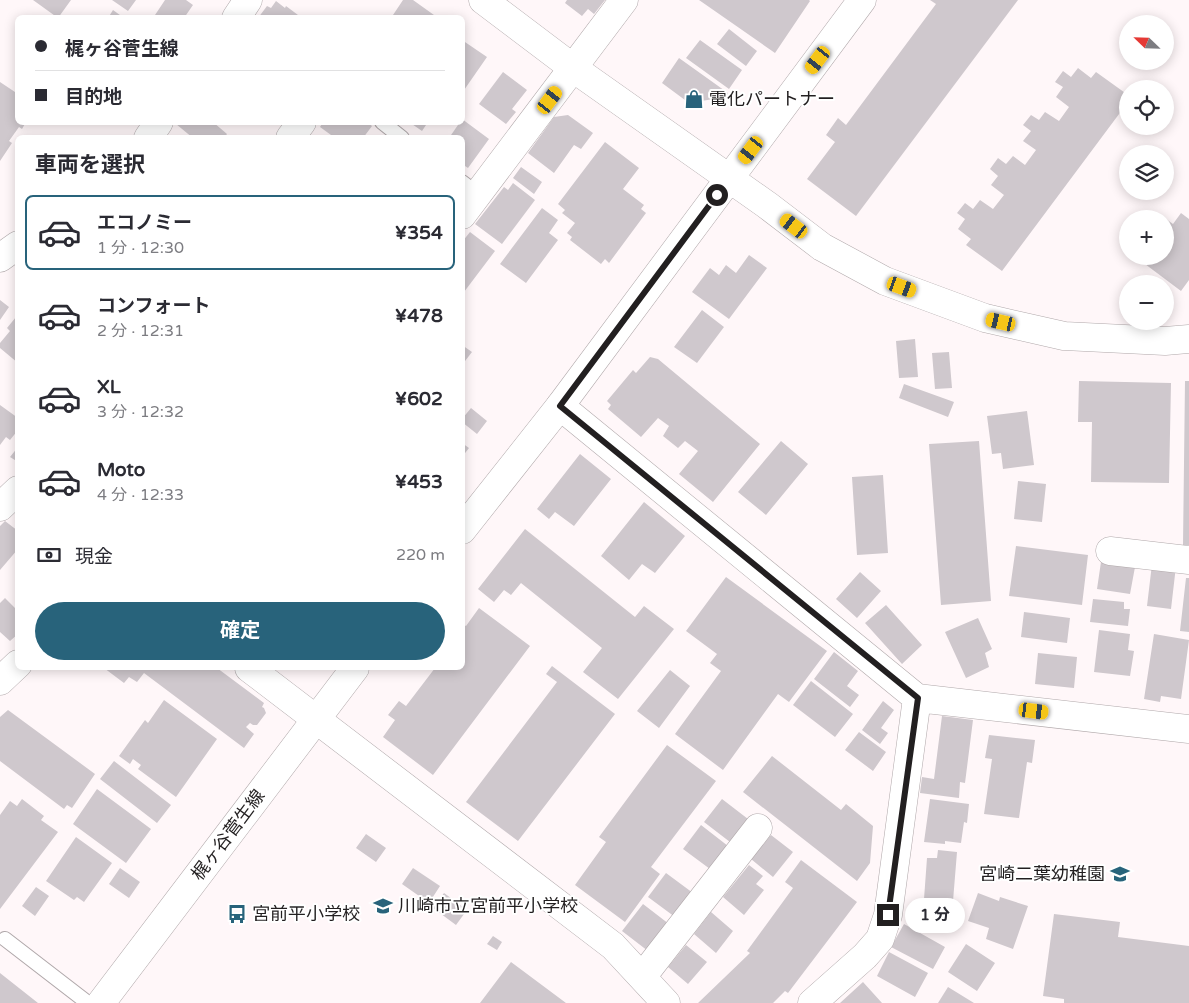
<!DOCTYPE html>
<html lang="ja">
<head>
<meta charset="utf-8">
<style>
	body { margin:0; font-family:"Varela Round","Noto Sans JP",sans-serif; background:#f2f2f3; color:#2b2b33; height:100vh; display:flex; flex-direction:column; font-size:19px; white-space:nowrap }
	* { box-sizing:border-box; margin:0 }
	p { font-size:16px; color:#7c7c81 }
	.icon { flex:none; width:28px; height:28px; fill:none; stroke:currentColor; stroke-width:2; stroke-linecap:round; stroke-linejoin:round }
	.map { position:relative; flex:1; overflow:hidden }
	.drawer { position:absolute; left:15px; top:135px; width:450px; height:535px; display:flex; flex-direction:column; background:#fff; border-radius:8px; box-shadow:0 2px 12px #0003 }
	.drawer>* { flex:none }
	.top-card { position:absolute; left:15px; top:15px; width:450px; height:110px; border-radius:8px; box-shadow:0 2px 12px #0003; display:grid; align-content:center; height:110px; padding:0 20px; background:#fff }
	.needle { width:32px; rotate:293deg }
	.tools { position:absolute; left:1119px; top:15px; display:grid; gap:10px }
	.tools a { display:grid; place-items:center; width:55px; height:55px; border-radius:50%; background:#fff; box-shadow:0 2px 12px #0003; font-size:25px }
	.end { position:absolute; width:22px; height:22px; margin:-11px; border:6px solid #221f20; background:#fff; box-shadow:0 0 0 2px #fff }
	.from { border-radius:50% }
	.bubble { position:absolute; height:35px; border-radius:18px; background:#fff; box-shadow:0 2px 12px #0003; font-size:16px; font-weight:700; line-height:35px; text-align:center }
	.car { position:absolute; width:15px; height:30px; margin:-15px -8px; border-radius:6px; box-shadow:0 0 4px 1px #0007; background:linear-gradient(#f5c518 24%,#345 0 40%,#f5c518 0 76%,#345 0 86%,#f5c518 0) }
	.top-card b { display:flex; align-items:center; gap:18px; height:48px; font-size:19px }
	.top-card b+b { border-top:1px solid #e1e1e2 }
	.top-card i { width:12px; height:12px; background:#2b2b33 }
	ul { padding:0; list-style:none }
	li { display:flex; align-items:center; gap:15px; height:75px; margin:0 10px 8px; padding:0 10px; border:2px solid transparent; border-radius:8px }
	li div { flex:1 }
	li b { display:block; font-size:19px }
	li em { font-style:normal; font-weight:700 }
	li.current { border-color:#28637b }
	li>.icon { width:45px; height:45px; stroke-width:1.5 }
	h2 { padding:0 20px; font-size:22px; line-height:60px }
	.pay { display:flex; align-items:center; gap:12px; height:55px; padding:0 20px; font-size:19px }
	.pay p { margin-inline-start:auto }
	.action { display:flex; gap:10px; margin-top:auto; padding:10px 20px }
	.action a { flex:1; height:58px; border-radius:30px; background:#28637b; color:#fff; font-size:20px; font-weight:700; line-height:58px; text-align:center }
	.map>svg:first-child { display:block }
</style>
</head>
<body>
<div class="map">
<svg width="1189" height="1003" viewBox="0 0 1189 1003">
	<rect width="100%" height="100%" fill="#fff7f9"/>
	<path fill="#cfc8cd" d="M33,0H71L58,18Z
		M112,0H136L128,11Z
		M165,0H186L193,5L184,18H153Z
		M403,0H413L434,15L432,18H391Z
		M567,0H605L594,14L588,9L582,16L565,3Z
		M699,0H809L810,1L775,53Z
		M930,0H1018L856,216L807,179L835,142L826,135L838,118L846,125L936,4Z
		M276,1L285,8L286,6L302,18H258L267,6L271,8Z
		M113,10L124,18H108Z
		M729,29L757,51L746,66L717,44Z
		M462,40L487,57L462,93Z
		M700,40L742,70L729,89L686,58Z
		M679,58L728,93L726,97L689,103L662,83Z
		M1078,68L1091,78L1096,72L1128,95V102L1002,271L966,245L971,239L958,229L965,219L957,213L965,203L973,209L980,200L993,209L1004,195L991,185L998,176L990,169L998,158L1006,164L1013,156L1025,165L1036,150L1023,141L1031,131L1023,125L1031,115L1039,120L1045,112L1059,121L1069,107L1056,97L1063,87L1055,82L1063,71L1071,77Z
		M503,72L527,90L512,109L516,112L506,124L479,104Z
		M0,82L18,94V122H26L22,129L19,127L9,141L12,143L0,161Z
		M568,115L593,133L581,149L574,145L554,173L528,153L554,117Z
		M462,119L489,139L468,168L462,164V138H449L460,122H462Z
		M177,122H213L227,134L224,138H193L176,124Z
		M323,122H367L372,126L363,138H329L331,135L320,127Z
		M409,122H428L422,131Z
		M605,142L639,168L623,189L644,205L641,209L646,213L609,263L605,259L601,264L570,240L572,237L567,233L575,223L562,213L565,210L558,204Z
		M521,167L542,182L534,194L513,178Z
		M513,183L535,200L502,244L475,224L504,187L508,190Z
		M542,208L558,220L549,233L558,240L526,283L500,264Z
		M1181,213L1189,219V280L1181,291L1145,264L1151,256H1165V219H1156L1159,214L1173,224Z
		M470,232L495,251L464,292L462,291V242Z
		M749,255L767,268L729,319L692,292L710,268L719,275L726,265L736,273Z
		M0,300L9,307L0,320Z
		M702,310L724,327L697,363L674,347Z
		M16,317L18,318V363L0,348V343L10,331L7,328Z
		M915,339L918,377L899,378L896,341Z
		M462,345L472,352L462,365Z
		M949,352L952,388L935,389L932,353Z
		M650,357L658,359L760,444L713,502L679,474L698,451L685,441L678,448L663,436L669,426L658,418L641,437L608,409L611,405L607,401L633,370L636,373Z
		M1079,381L1171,383L1169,483L1091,482L1092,422H1078Z
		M1185,381H1189V545H1183Z
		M904,384L954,402L948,417L899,398Z
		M0,405L18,418V430L10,440L6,437L0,445Z
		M471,408L487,421L477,434L462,422V419Z
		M1027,411L1034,465L1003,469L1001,453L992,454L987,416Z
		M781,441L808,464L766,515L738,492Z
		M979,441L991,601L941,605L929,444Z
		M462,443L469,448L462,457Z
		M18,447V462L10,457Z
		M580,454L611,479L574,526L555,512L549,519L537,509Z
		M883,475L888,553L857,555L852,477Z
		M1018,481L1046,484L1042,522L1014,519Z
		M644,502L685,536L655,573L642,564L629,580L601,556Z
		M5,521L18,531V549L0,570V526Z
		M525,529L635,617L644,606L674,629L618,699L583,672L602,648L521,583L511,595L504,590L494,602L478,589Z
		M1016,546L1088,555L1082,605L1009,596Z
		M1101,562L1135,567L1130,594L1097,589Z
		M1152,564L1176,566L1171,609L1147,606Z
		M860,572L881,591L857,618L836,599Z
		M726,577L827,651L789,702L778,694L723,770L675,734L721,671L710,663L717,654L686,631Z
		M1186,578H1189V632L1180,631Z
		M5,598L18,611V634L10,641L0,632V603Z
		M1093,599L1124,602V609H1130L1128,626L1090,622Z
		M886,605L922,645L902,664L865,623Z
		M479,608L530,646L433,775L383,737L395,720L388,715L399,701L406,706L435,668H462V624L466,626Z
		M1024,612L1070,618L1067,643L1021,637Z
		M978,618L992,649L985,653L989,667L966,678L945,632Z
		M1099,630L1130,634L1128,650L1134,651L1130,676L1094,672Z
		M1154,634L1189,640L1181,699L1161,696L1160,702L1144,699Z
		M834,652L858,671L847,686L859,695L850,707L814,679Z
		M1038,653L1077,657L1074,688L1035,684Z
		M552,666L615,714L518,841L466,802L557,682L546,674Z
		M104,668H217L264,703L262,707L264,708L266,713L257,725H253L250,723L246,727L254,734L244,748L144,673L137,682L129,677L124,683Z
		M670,670L690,686L659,728L637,711Z
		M811,681L853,714L835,737L793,705Z
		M164,700L217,739L176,797L138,769L141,765L133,759L130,764L119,756L145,720L148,723Z
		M883,701L894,710L881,728L888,733L880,744L862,730Z
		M8,710L95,774L72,808L67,805L64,809L0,761V717Z
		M942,716L973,720L965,783L960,782L959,798L920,793L922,777L934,779Z
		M859,732L886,752L873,771L845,750Z
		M989,735L1035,740L1032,763L1027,762L1019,818L984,814L992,759L985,758Z
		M667,745L716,781L651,867L660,874L625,922L575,885L606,842L599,837Z
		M772,756L841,810L846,804L873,826L870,863L857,881L743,792Z
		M114,761L171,805L157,823L100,779Z
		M97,789L151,829L126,863L73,824Z
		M22,799L44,816L41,820L58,832L0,909V815L10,801L17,806Z
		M722,799L748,819L730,842L704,822Z
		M930,799L969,804L967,823L964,822L961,843L945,841V844L924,842Z
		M701,825L728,846L710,869L683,849Z
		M366,834L386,848L376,862L356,848Z
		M771,835L793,852L773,877L751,859Z
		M76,837L112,863L84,902L77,897L74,900L46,881Z
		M938,850L957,852L953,901L924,899L927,858H937Z
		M801,860L857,902L788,993L785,991L773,1003H698L750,953L747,951L793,888L785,882Z
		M749,865L763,876L756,884L764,890L744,915L723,897Z
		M120,868L140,882L129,898L109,884Z
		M413,868L440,886L429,903L402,884Z
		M666,873L693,893L675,917L648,897Z
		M36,887L49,896L35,916L22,906Z
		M444,893L467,910L456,925L433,908Z
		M978,893L999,901L1000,897L1028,906L1013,949L986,939L989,928L968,921Z
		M643,904L669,924L648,951L622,931Z
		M711,912L733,931L716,953L694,934Z
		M1054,914L1120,922L1118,937L1189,946V1003H1064V999L1043,996Z
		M904,924L945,947L933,969L891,947Z
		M493,936L502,942L497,950L487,944Z
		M966,944L995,963L977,991L948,972Z
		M686,945L707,962L688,984L668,967Z
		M889,952L928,973L915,997L877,976Z
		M511,962L566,1003H480Z
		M0,973L38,1003H0Z
		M863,982L882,1003H840Z
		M948,987L974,1003H938Z"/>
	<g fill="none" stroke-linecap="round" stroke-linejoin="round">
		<g stroke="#b0a8aa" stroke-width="16">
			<path id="service" d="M382,122L402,138
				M462,182L479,195
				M5,939L88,1003"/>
		</g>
		<g stroke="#b0a8aa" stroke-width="29">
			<path id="minor" d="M236,18L248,0
				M148,138L159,122
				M290,138L302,122
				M462,215L624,0
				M0,258L18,245
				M560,406L917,698L888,915L880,939L865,956L812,1003
				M0,507L18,490
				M1110,551L1189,560
				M249,668L613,946L666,1003
				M0,681L18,664
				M917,698L1189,729
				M642,977L758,828"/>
		</g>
		<g stroke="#b0a8aa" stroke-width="29">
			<path id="tertiary" d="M483,0L573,68L767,205L822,247L885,281L985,318L1064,336L1165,341L1189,339
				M462,530L560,406L862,0
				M101,1003L355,668"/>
		</g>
		<use href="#service" stroke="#fff" stroke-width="14"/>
		<use href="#minor" stroke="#fff" stroke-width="28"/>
		<use href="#tertiary" stroke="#fff" stroke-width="28"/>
	</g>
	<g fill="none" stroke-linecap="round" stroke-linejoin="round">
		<path stroke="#221f20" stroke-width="6" d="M717,195L560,406L918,698L888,915"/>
	</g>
	<defs>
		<g id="shop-bare" transform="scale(1.5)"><path d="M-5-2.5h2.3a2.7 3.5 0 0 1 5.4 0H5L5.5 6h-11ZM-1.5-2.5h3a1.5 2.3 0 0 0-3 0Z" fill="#28637b" stroke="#fff" stroke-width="2.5" paint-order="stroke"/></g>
		<g id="school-bare" transform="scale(1.5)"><path d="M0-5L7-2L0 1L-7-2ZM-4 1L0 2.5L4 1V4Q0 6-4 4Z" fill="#28637b" stroke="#fff" stroke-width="2.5" paint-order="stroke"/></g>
		<g id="bus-bare" transform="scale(1.5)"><path d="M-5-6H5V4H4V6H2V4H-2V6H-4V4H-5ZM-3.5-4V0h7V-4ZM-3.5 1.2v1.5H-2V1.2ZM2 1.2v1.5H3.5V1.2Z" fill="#28637b" stroke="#fff" stroke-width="2.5" paint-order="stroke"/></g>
	</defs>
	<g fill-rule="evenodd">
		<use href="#shop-bare" x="694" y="99"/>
		<use href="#school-bare" x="1120" y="874"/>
		<use href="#school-bare" x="383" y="906"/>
		<use href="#bus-bare" x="237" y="914"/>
	</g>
	<g text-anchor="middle" stroke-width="4" stroke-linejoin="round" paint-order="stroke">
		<g font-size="18" fill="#221f20" stroke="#fff" text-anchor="start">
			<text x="709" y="105">電化パートナー</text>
			<text x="1105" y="880" text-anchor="end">宮崎二葉幼稚園</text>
			<text x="398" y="912">川崎市立宮前平小学校</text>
			<text x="252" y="920">宮前平小学校</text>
		</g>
		<g font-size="18" fill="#221f20" stroke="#fff">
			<text transform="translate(228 835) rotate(-53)" y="6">梶ヶ谷菅生線</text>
		</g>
	</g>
</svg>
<div class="tools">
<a><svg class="needle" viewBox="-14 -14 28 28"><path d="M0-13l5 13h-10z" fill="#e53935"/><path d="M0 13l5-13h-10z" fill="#7c7c81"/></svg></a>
<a><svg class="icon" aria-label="locate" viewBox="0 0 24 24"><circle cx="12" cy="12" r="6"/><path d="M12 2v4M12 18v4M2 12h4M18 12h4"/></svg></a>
<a><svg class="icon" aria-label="layers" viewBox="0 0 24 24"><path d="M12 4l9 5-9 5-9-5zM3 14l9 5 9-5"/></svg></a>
<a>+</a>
<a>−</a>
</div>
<i class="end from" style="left:717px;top:195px"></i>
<i class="end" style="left:888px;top:915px"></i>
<div class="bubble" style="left:905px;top:898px;width:60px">1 分</div>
<i class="car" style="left:818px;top:60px;rotate:217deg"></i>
<i class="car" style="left:550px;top:100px;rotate:37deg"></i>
<i class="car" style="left:751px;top:150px;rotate:217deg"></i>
<i class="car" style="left:794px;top:226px;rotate:307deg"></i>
<i class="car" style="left:902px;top:287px;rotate:110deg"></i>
<i class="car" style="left:1001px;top:322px;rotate:283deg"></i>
<i class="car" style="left:1034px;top:711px;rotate:97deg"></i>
<div class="top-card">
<b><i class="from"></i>梶ヶ谷菅生線</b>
<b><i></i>目的地</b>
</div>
<section class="drawer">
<h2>車両を選択</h2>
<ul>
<li class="current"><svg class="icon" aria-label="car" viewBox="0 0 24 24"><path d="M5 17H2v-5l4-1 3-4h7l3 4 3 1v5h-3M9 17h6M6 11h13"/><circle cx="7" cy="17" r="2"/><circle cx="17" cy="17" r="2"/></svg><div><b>エコノミー</b><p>1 分 · 12:30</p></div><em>¥354</em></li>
<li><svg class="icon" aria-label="car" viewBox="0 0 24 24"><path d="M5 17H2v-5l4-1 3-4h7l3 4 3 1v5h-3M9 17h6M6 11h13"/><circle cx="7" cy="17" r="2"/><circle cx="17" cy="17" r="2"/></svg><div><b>コンフォート</b><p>2 分 · 12:31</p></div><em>¥478</em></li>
<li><svg class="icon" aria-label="car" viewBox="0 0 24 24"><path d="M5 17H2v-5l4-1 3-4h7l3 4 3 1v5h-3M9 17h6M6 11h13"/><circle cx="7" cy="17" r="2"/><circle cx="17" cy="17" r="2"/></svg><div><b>XL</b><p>3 分 · 12:32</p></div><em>¥602</em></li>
<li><svg class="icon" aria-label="car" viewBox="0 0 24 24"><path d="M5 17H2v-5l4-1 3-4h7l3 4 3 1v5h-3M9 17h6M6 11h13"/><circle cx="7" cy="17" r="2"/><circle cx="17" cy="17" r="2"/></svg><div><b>Moto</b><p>4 分 · 12:33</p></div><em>¥453</em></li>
</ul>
<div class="pay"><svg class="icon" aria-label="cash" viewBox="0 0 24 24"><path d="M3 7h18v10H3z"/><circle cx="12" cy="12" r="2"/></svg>現金<p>220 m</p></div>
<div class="action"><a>確定</a></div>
</section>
</div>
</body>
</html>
